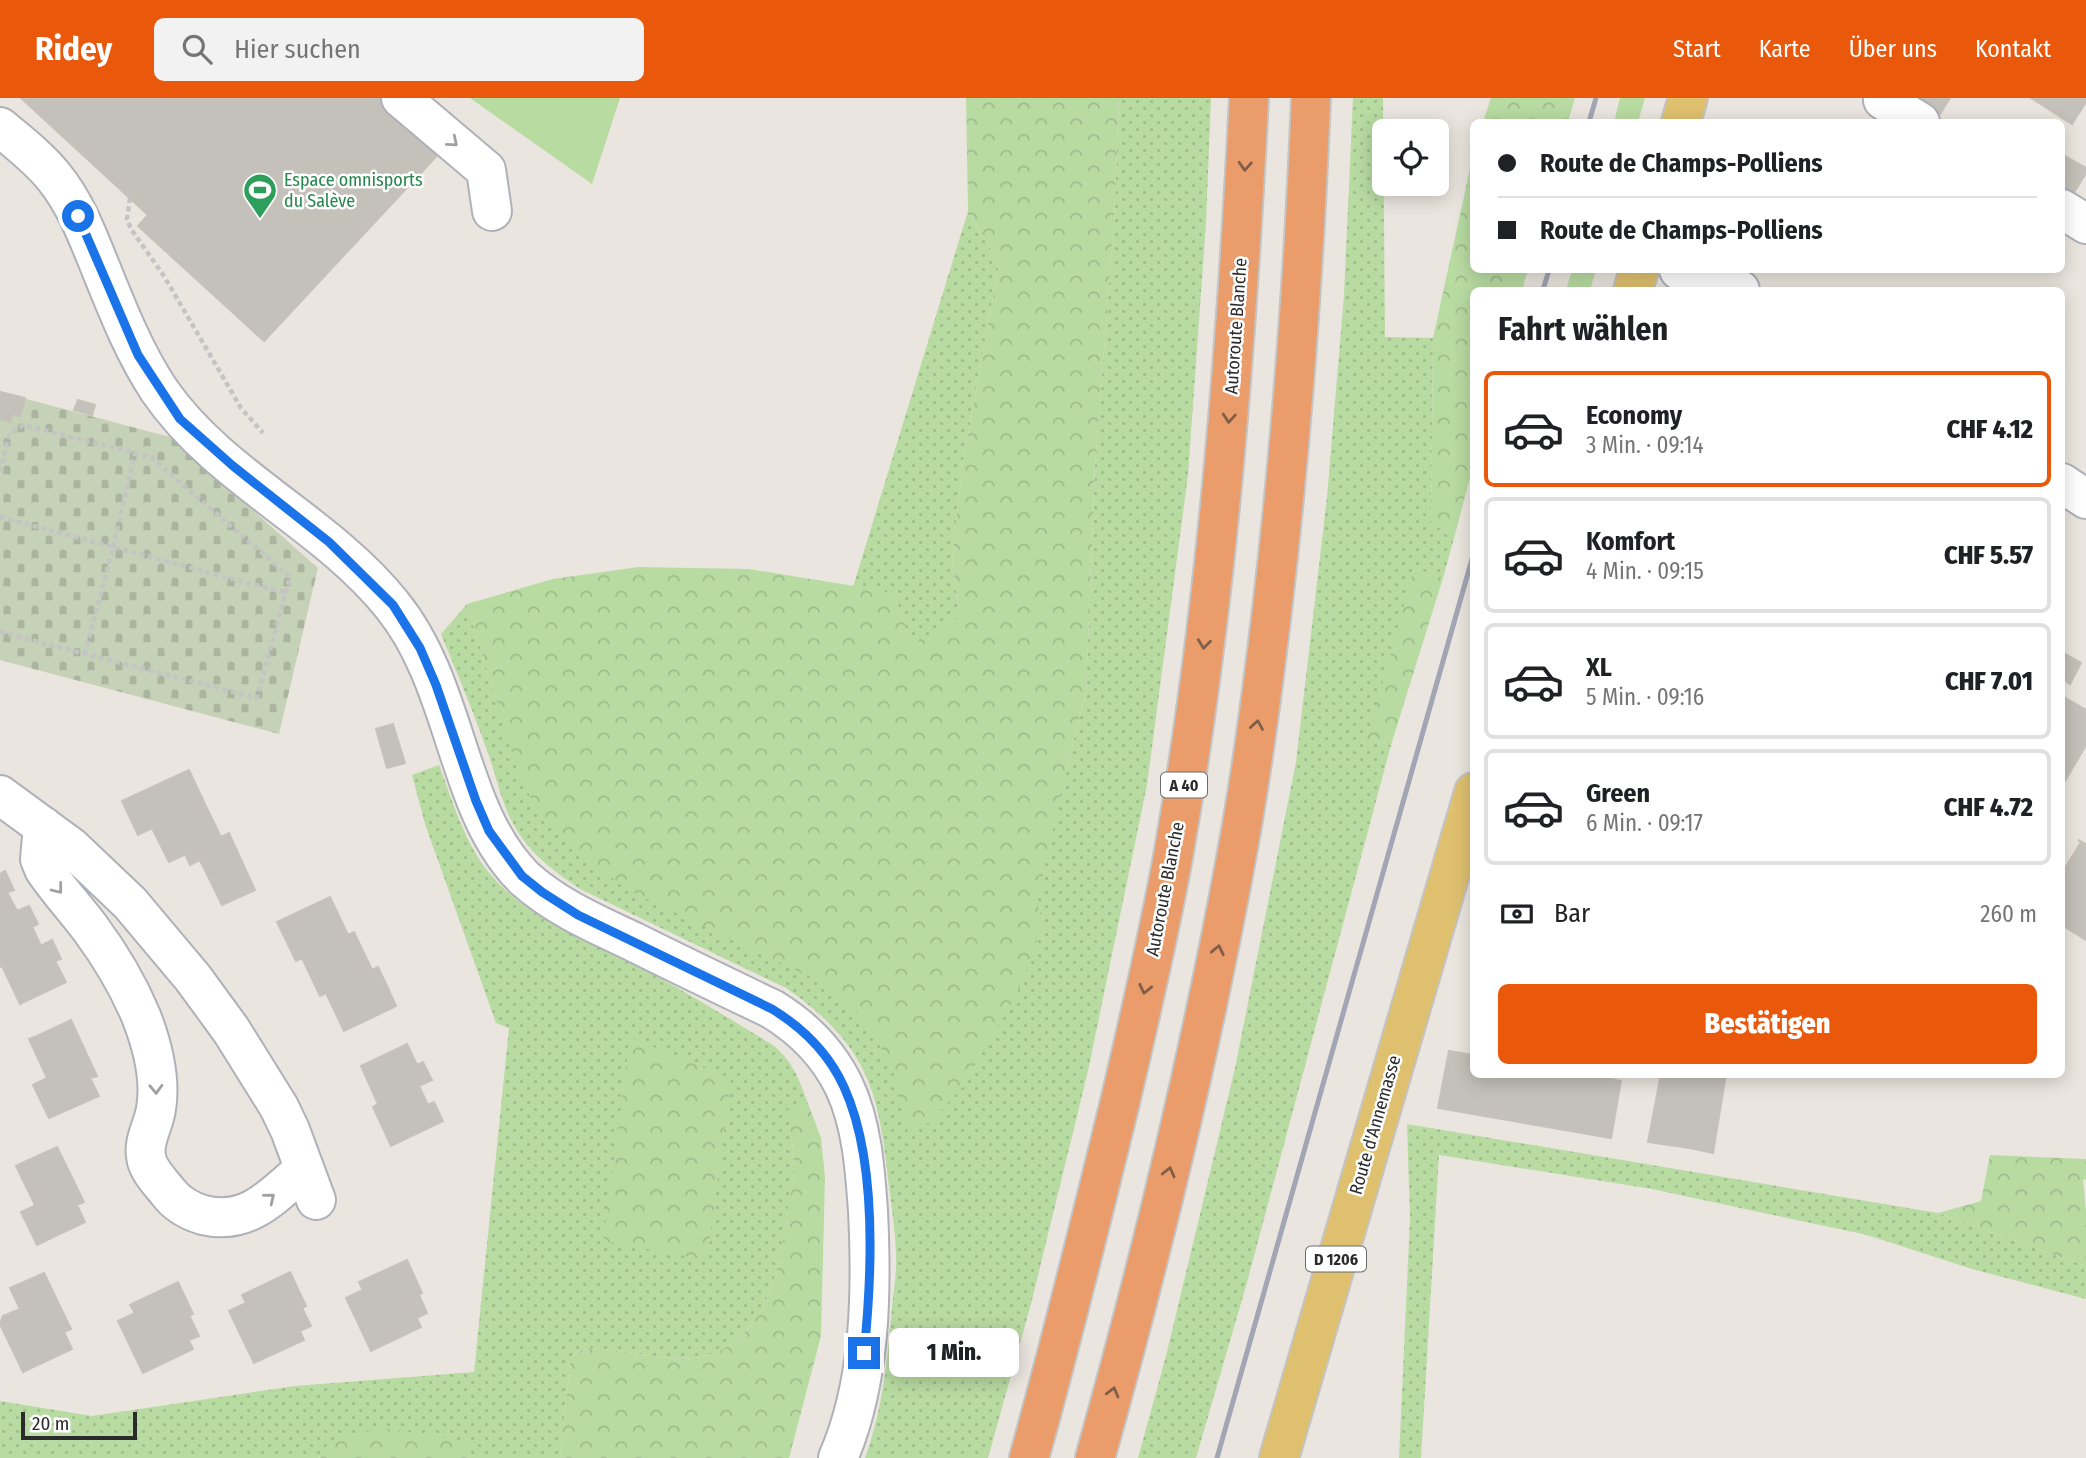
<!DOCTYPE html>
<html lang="de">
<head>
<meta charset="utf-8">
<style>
	body { margin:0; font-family:"Fira Sans Condensed",sans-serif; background:#f2f2f2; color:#202124; height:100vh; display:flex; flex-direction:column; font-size:26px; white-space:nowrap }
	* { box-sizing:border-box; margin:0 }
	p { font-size:23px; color:#757577 }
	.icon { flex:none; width:38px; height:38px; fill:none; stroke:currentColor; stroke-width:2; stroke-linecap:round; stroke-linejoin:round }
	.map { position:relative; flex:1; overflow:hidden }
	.panel { position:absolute; left:1470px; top:189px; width:595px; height:791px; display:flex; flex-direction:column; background:#fff; border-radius:10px; box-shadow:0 4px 18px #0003 }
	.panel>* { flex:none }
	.banner { position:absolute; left:1470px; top:21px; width:595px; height:154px; border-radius:10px; box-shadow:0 4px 18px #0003; display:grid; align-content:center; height:154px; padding:0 28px; background:#fff }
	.fabs { position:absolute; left:1372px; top:21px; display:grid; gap:14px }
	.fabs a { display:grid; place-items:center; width:77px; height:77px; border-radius:10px; background:#fff; box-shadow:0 4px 18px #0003; font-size:35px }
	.scale { position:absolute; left:21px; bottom:18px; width:116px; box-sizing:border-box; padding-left:7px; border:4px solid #2b2b2b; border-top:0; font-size:19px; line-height:24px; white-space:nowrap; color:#2b2b2b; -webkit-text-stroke:5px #fff; paint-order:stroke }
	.end { position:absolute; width:32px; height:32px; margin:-16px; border:9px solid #1a73e8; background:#fff; box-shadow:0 0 0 4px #fff }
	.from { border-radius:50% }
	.bubble { position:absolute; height:49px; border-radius:10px; background:#fff; box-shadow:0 4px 18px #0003; font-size:23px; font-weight:800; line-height:49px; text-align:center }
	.banner b { display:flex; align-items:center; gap:24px; height:66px; font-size:26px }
	.banner b+b { border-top:2px solid #e0e0e0 }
	.banner i { width:18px; height:18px; background:#202124 }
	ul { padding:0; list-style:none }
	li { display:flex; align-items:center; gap:21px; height:116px; margin:0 14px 10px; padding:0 14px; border:4px solid #e0e0e0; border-radius:10px }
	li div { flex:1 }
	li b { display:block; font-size:26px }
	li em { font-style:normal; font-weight:800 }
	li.selected { border-color:#ea580c }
	li>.icon { width:63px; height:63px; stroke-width:1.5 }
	h2 { padding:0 28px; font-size:32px; line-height:84px }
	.pay { display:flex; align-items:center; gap:18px; height:77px; padding:0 28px; font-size:26px }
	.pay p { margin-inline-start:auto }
	.cta { display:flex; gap:14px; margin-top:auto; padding:14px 28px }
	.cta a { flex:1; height:80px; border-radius:10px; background:#ea580c; color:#fff; font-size:28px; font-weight:800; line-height:80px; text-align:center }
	header { display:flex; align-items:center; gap:42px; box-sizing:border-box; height:98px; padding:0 35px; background:#ea580c; color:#fff }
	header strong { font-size:33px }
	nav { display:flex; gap:38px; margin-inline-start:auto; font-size:24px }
	.search { width:490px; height:63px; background:#f2f2f2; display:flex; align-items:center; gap:18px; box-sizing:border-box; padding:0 24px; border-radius:10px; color:#757577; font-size:26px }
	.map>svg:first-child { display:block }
</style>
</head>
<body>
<header>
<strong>Ridey</strong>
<div class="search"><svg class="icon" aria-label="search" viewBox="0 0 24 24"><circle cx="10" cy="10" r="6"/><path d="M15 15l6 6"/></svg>Hier suchen</div>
<nav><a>Start</a><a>Karte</a><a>Über uns</a><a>Kontakt</a></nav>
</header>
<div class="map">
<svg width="2086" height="1360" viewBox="0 0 2086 1360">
	<defs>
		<pattern id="grass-dots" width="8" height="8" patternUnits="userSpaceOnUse" patternTransform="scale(1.75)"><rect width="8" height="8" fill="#b8dba2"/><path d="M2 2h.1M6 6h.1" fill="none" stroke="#9ebc8c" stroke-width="1.8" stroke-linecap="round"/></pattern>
		<pattern id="forest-crowns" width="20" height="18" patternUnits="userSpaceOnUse" patternTransform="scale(1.75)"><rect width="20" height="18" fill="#b8dba2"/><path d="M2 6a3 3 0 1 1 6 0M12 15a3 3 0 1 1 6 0" fill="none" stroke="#9ebc8c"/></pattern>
		<pattern id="cemetery-stones" width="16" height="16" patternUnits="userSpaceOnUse" patternTransform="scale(1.75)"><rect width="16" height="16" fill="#c6d2b8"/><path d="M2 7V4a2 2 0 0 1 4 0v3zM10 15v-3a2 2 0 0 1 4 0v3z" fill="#aab49e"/></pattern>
	</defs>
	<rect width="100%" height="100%" fill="#ebe5df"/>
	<path fill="url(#grass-dots)" d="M1119,0H1211L1206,125L1188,377L1147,687L1088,973L1031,1206L988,1360H865C883,1310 888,1260 892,1208C894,1191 897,1172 896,1155C895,1130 891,1105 888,1080C884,1046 880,1008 865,976C849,940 818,912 786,890L580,791C558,776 535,760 520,737C501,710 497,677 485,647C472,610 456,573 441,536L467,506L497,605L1066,672L1086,595L1095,368L1114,125Z
		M1353,0H1383L1385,239L1433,240L1431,427L1456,433L1443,480L1414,471L1368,642L1391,647L1246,1188L1196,1360H1138L1166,1258L1235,970L1296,664L1327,399L1344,197Z
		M968,113L999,166L962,370L952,462L960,518L913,549L895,499L853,489Z
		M439,667C453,704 465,747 491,777C530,822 584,841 635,867C682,891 728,920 773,947C795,966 799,982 809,1008L788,1013C790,1032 794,1052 794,1071C794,1085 790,1100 788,1113C780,1166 769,1235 712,1256C682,1267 647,1256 617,1253C605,1251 591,1249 580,1253C574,1255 572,1260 570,1265L560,1360H470V1344L319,1358V1360H0V1303L92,1318L295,1288L474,1274L509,930L496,925L425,726L412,677Z
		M1407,1026L1938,1115L2086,1168V1201L1972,1171L1867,1137L1652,1091L1439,1057L1421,1360H1399L1410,1120Z"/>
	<path fill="url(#forest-crowns)" d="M966,0H1119L1114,125L1095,368L1086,595L1066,672L1037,805L1043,825L1019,892L963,988L932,1023L908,1036L895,975L875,939L856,913L825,886L626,791L573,750L542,720L519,678L467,506L553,481L639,469L749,471L884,493L895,499L913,548L960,518L952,462L962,370L999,166L968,113Z
		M1491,0H1575L1568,24H1483Z
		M1473,57L1474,172H1528L1522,192H1474L1473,368L1456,433L1431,428L1433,240Z
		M1414,470L1443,480L1391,647L1367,642Z
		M630,939L731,981L707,1162L603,1143Z
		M809,1008L821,1040L825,1079L821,1238L789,1360H560L570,1265C572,1260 574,1255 580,1253C591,1249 605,1251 617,1253C647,1256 682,1267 712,1256C769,1235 780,1166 788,1113C790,1099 794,1084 794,1071C794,1051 790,1031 787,1012Z
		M1990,1057L2086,1061V1081L2083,1082L2086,1113V1168L1938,1115L1981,1103Z
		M391,1331L471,1344L470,1360H319C329,1333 366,1334 391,1331Z"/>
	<path fill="url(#cemetery-stones)" d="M0,294L170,339L318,470L279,636L0,562Z"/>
	<path fill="#b8dba2" d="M470,0H620L592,86Z
		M1620,0H1645L1638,24H1614Z
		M1572,172H1596L1590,192H1566Z"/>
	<path fill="#c4c0ba" stroke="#c6c1b9" stroke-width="2" d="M21,0H388L445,49L264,243L138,128L148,117Z
		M1922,0H1950L1938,19L1918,6Z
		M2031,0H2086V4L2072,26Z
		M2065,58L2086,70V75L2073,96L2062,89V64Z
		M0,294L25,300L20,318L13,316L10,324L0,321Z
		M78,302L95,307L92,317L74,312Z
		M2062,554L2081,565L2070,586L2062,581Z
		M2062,598L2086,612V647L2062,688Z
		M393,626L405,665L387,670L376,631Z
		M189,672L204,704L194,709L178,677Z
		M178,677L194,709L204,704L221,739L229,735L255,792L222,807L195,752L169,764L152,730L138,737L122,703Z
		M2078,742L2086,746V842L2062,827V775L2081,744Z
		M195,752L200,762L190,767L185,756Z
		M5,773L14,792L7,794L17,813L29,808L38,826L32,829L41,848L52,842L61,861L55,863L66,884L20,906L2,868L0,869V776Z
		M330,799L339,818L333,821L342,840L354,834L363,853L356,856L365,875L378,869L387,888L380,891L390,911L344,933L326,895L320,898L302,860L296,863L277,824Z
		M339,818L348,837L342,840L333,821Z
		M363,853L372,872L365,875L356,856Z
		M387,888L396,908L390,911L380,891Z
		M71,922L97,978L90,980L99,998L49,1020L33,987L55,976L37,938Z
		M37,938L55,976L47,980L29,941Z
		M407,946L417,967L423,964L432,982L419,988L428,1007L434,1004L443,1023L391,1048L373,1009L378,1006L361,968Z
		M1449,953L1474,957V976H1585L1621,983L1611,1040L1438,1010Z
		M1661,976H1702L1690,1050L1648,1044Z
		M1702,976H1726L1713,1055L1690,1050Z
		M57,1049L84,1104L77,1107L85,1124L37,1147L21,1114L43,1104L24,1064Z
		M24,1064L43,1104L35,1107L16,1068Z
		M407,1162L422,1195L408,1202L421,1229L371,1253L346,1200L363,1192L359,1184Z
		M290,1174L306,1208L292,1215L304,1242L254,1265L229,1213L246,1205L242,1197Z
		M44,1175L71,1231L64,1234L72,1251L23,1274L0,1226L3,1218L20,1211L10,1190Z
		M178,1184L193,1216L179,1222L193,1251L143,1275L118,1223L135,1215L130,1207Z
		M419,1197L427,1215L417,1220L408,1202Z
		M302,1210L311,1228L300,1233L292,1215Z
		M189,1217L199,1238L189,1242L179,1222Z"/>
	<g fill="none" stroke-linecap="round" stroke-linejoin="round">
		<g stroke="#afb1b9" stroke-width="42">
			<path id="minor" d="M401,0L486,72L492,113
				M1884,0L1883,2L1920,24
				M0,29C19,45 39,60 54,79C76,106 88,139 101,171C118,213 134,254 159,292C219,380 326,424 392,507C437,562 450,637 476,702C487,730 503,759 524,780C556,809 596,826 634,844C680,867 726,889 772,911C803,930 828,955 844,988C862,1026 865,1071 868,1113C872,1194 871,1284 838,1360
				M2062,111L2086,126
				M1679,172L1740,192
				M2062,385L2086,401
				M0,697L71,749L130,805L193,880L231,932L279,1009L290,1032L316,1102
				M43,728L40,761L44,771C58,792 75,810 90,830C110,857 128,887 141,918C152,946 161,981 156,1011C154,1026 143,1043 146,1058C147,1071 160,1084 168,1094C176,1105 190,1113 203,1117C248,1128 273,1098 304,1071"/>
		</g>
		<g stroke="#c4c4c4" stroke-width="42">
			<path id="major" d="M1681,24L1688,0
				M1633,192L1639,172
				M1279,1360L1474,694"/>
		</g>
		<g stroke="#c4c4c4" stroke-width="42">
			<path id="highway" d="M1029,1360C1062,1242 1091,1123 1120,1004C1139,923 1158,841 1173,759C1217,508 1236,254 1249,0
				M1095,1360C1150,1164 1198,966 1235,766C1251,682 1262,597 1272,512C1292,341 1304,171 1311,0"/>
		</g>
		<path stroke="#c4c4c4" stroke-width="4.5" stroke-dasharray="5 3.5" stroke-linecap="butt" d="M130,100L127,121L131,131L164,178L241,310L263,335
			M0,374L9,337L23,327L151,359L290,479L257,600L0,534
			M0,419L286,495
			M85,556L113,449L135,355"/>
		<use href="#minor" stroke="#fff" stroke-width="38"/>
		<use href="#major" stroke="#dfc06f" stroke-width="38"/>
		<use href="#highway" stroke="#ea9c6a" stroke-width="38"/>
		<path stroke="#a2a5b3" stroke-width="5" d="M1589,24L1596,0
			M1543,192L1549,172
			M1217,1360L1474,454"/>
	</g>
	<defs><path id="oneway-chevron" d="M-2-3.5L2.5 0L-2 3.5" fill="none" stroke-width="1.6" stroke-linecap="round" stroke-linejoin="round" transform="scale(1.75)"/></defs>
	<g stroke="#a0a0a0">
		<use href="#oneway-chevron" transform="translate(453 44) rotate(40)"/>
		<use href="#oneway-chevron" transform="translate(58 791) rotate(52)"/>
		<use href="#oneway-chevron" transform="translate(156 991) rotate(88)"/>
		<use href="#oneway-chevron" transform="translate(270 1100) rotate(-39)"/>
	</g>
	<g stroke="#815e47">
		<use href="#oneway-chevron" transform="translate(1245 68) rotate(93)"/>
		<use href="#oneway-chevron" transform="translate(1229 320) rotate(94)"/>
		<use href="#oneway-chevron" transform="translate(1204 546) rotate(97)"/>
		<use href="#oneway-chevron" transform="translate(1257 627) rotate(-81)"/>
		<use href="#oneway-chevron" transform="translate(1218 852) rotate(-78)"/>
		<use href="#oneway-chevron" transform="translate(1145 891) rotate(102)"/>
		<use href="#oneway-chevron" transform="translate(1169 1074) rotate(-77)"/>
		<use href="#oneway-chevron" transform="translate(1113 1294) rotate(-75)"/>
	</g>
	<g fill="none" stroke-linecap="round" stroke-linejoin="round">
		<path stroke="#1a73e8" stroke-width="9" d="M78,118L138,257L180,321L233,368L329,444L393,507L420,550L436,587L476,703L489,733L522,778L542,794L578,817L772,911C803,930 829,956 844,989C877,1061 872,1177 864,1255"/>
	</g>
	<defs>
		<g id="stadium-pin" transform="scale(1.75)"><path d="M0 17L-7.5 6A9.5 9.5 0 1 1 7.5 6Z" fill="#2e9e5b" stroke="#fff"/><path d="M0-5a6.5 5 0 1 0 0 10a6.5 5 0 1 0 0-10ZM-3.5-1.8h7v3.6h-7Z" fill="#fff"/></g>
	</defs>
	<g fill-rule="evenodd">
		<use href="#stadium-pin" x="260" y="92"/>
	</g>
	<g text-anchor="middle" stroke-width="5" stroke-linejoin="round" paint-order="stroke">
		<g fill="#fff" stroke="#6b6b6b" stroke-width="2">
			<rect x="1161" y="674.5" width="46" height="25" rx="5"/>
			<rect x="1306" y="1148.5" width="60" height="25" rx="5"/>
		</g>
		<g font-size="16" font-weight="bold" fill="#2b2b2b">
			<text x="1184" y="693">A 40</text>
			<text x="1336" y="1167">D 1206</text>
		</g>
		<g font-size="18" fill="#27864d" stroke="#fff" text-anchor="start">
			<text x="284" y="88">Espace omnisports<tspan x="284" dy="21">du Salève</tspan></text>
		</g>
		<g font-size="18" fill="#2b2b2b" stroke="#fff">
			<text transform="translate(1236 228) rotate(-86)" y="6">Autoroute Blanche</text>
			<text transform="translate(1165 791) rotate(-79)" y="6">Autoroute Blanche</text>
			<text transform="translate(1375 1027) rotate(-74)" y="6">Route d'Annemasse</text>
		</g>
	</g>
</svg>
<div class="fabs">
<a><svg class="icon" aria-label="locate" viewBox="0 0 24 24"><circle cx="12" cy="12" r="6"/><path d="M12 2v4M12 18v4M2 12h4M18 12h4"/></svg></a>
</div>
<div class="scale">20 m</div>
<i class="end from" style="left:78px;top:118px"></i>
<i class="end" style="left:864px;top:1255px"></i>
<div class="bubble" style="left:889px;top:1230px;width:130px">1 Min.</div>
<div class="banner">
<b><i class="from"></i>Route de Champs-Polliens</b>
<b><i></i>Route de Champs-Polliens</b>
</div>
<section class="panel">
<h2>Fahrt wählen</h2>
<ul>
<li class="selected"><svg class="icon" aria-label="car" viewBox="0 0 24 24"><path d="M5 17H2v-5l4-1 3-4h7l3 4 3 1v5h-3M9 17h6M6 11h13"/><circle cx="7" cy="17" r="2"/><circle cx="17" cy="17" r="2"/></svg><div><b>Economy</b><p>3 Min. · 09:14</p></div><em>CHF 4.12</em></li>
<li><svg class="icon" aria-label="car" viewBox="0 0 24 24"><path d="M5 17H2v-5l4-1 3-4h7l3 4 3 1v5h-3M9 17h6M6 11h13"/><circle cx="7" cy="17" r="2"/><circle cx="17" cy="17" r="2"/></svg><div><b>Komfort</b><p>4 Min. · 09:15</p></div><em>CHF 5.57</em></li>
<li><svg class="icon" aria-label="car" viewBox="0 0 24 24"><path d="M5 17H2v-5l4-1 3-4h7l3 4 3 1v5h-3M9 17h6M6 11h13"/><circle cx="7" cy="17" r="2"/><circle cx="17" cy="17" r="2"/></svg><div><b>XL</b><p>5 Min. · 09:16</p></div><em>CHF 7.01</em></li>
<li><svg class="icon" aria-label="car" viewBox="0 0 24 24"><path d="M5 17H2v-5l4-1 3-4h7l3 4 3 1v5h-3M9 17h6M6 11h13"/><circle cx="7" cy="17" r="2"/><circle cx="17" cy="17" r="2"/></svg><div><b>Green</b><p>6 Min. · 09:17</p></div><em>CHF 4.72</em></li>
</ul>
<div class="pay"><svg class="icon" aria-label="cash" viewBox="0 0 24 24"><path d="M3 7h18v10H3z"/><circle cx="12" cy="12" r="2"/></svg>Bar<p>260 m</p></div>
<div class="cta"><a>Bestätigen</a></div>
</section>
</div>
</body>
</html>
